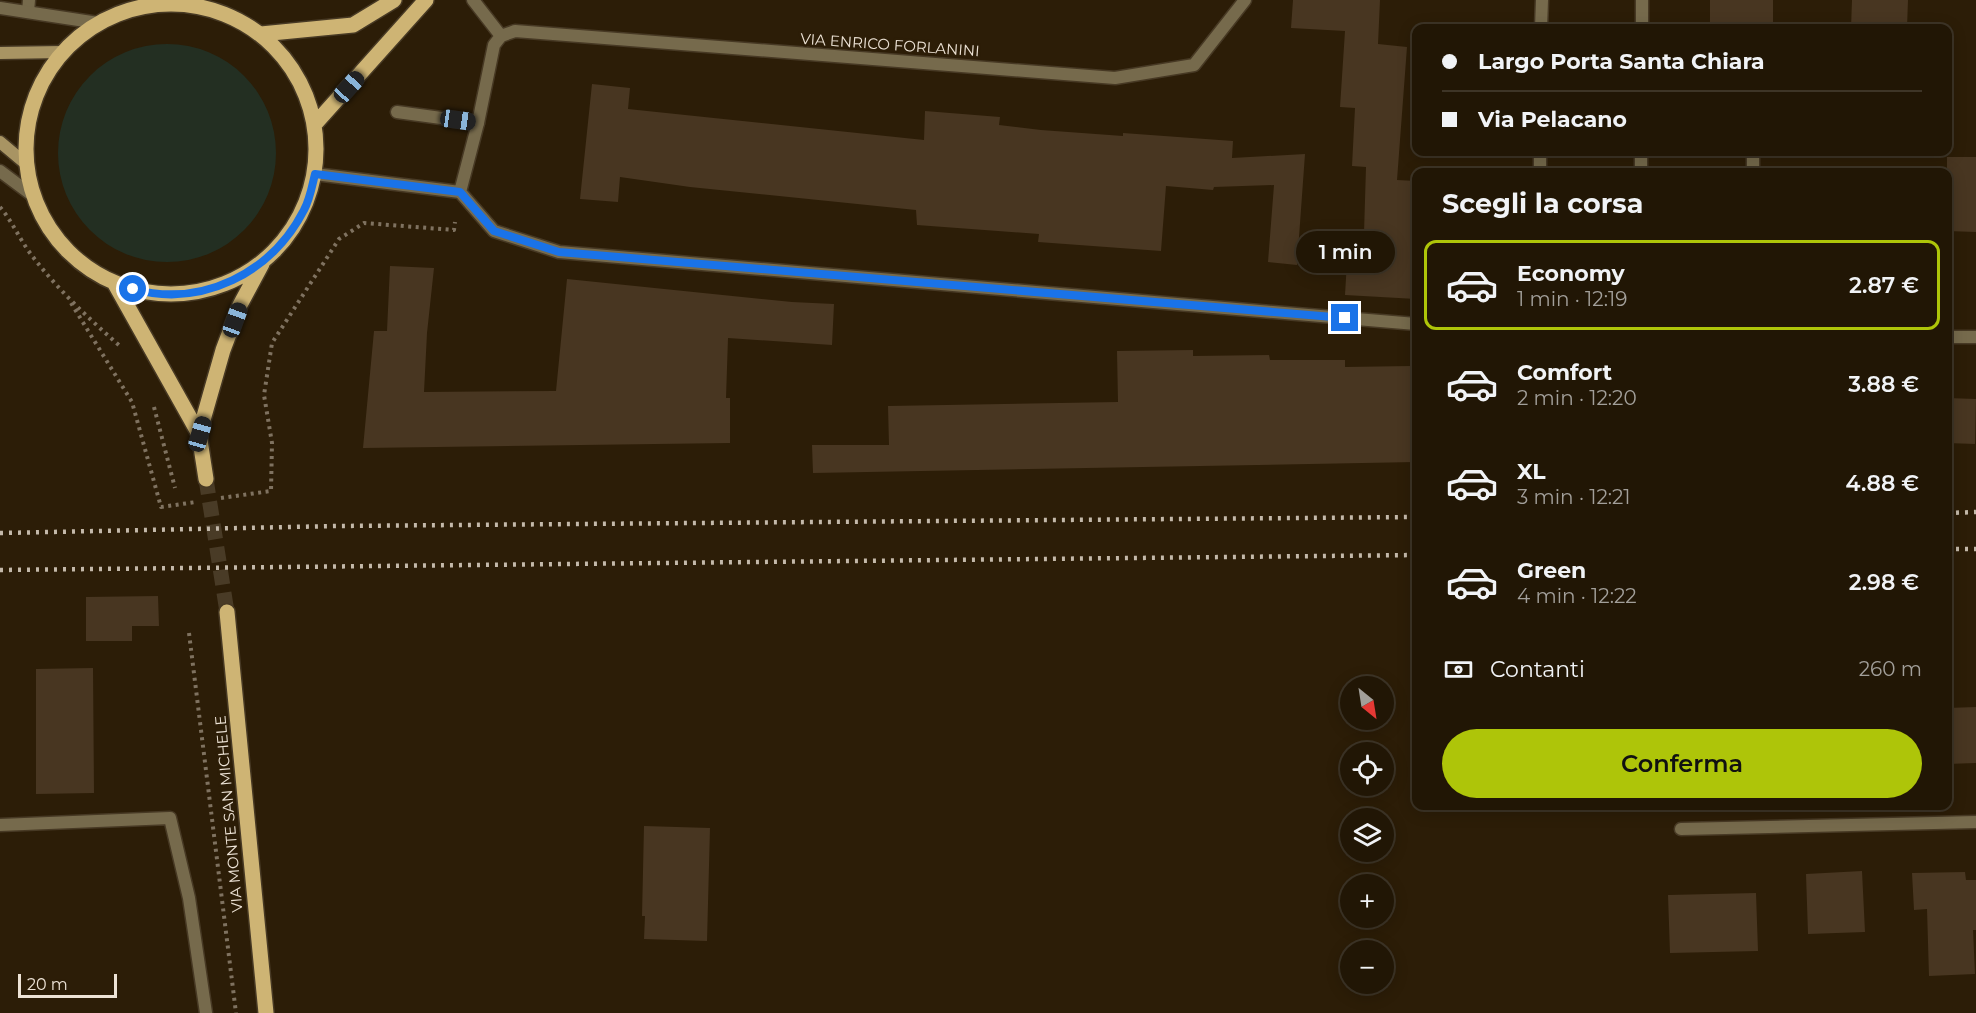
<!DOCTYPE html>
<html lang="it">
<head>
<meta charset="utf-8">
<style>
	body { margin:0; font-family:Montserrat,sans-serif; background:#291f0f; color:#f1f3f6; height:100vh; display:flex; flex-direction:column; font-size:22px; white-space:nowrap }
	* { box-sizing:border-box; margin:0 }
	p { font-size:20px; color:#a29f9a }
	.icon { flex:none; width:33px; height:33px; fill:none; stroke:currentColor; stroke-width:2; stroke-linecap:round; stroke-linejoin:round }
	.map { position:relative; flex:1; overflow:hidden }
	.side { position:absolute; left:1412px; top:168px; width:540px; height:642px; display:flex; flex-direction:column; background:#211605; border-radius:12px; box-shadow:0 3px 15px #0003,0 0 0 2px #3e3527 }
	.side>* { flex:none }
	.banner { position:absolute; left:1412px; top:24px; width:540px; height:132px; border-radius:12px; box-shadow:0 3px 15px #0003,0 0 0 2px #3e3527; display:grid; align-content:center; height:132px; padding:0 30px; background:#211605 }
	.needle { width:39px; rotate:150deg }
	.controls { position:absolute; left:1340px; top:676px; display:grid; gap:12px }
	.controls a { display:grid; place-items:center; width:54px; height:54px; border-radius:50%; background:#211605; box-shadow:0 3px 15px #0003,0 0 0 2px #3e3527; font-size:30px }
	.scale { position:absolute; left:18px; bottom:15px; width:99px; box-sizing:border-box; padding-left:6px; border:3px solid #ede3d6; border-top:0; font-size:16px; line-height:21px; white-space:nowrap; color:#ede3d6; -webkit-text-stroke:4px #2c1d07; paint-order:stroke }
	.end { position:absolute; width:27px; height:27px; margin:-14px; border:8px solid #1a73e8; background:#fff; box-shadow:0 0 0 3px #fff }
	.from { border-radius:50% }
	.bubble { position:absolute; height:42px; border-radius:21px; background:#211605; box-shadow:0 3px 15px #0003,0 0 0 2px #3e3527; font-size:20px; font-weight:600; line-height:42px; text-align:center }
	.car { position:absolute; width:18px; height:36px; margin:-18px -9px; border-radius:8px; box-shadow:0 0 4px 2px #0007; background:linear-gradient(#222 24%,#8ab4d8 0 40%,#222 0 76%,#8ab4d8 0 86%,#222 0) }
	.banner b { display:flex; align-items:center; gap:21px; height:57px; font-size:22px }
	.banner b+b { border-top:2px solid #3e3527 }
	.banner i { width:15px; height:15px; background:#f1f3f6 }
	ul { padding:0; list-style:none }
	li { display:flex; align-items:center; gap:18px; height:90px; margin:0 12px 9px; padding:0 18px; border:3px solid transparent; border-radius:12px }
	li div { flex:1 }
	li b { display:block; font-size:22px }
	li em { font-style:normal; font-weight:600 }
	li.selected { border-color:#aec509 }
	li>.icon { width:54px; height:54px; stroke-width:1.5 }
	h2 { padding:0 30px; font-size:27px; line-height:72px }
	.pay { display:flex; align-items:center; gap:15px; height:66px; padding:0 30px; font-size:22px }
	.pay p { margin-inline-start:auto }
	.primary-button { display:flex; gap:12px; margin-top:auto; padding:12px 30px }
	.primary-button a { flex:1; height:69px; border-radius:36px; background:#aec509; color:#111; font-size:24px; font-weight:600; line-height:69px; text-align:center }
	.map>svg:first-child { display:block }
</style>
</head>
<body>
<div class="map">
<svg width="1976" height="1013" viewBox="0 0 1976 1013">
	<rect width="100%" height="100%" fill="#2c1d07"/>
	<path fill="#232f22" d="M58 153a109 109 0 1 1 218 0a109 109 0 1 1-218 0Z"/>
	<path fill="#483621" d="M1293,0H1380L1378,44L1407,47L1397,180L1416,181V299L1345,295L1347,261H1359L1361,233H1364L1366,167L1352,166L1355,108L1340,107L1345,31L1291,28Z
		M1710,0H1773V28H1710Z
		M1852,0H1908L1907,28H1851Z
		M592,84L630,88L628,109L924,140L925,111L1000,117L999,125L1041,130L1123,136V133L1233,141L1232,158L1305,154L1297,265L1268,262L1274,185L1214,187L1213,190L1166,186L1161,251L1038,242L1039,234L917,225L916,210L690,187L620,177L618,202L580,199Z
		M1947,157H1976V232L1947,231Z
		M390,266L434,268L427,333L424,392L556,391L567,279L792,302L834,304L832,345L728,338L726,398H730V443L363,448L374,331H387Z
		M1193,350V356L1269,355L1270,360H1345V367L1411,366L1412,405H1416V462L813,473L812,445H889L888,406L1118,402L1117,351Z
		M1947,398L1976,399L1975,444L1947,443Z
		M158,596L159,626H132V641H86V597Z
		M93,668L94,793L36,794V669Z
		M1976,707V763L1947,764V708Z
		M644,826L710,828L707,941L644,939L645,916H642Z
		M1862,871L1865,932L1808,934L1806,874Z
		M1965,872L1966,880H1976V930H1973L1975,974L1929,976L1927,909L1914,910L1912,873Z
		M1756,893L1758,951L1670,953L1668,895Z"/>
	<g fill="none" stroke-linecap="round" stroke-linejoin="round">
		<path stroke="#493b26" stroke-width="15" stroke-dasharray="15 8" stroke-linecap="butt" d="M206,479L227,612"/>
		<g stroke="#473924" stroke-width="15">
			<path id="service" d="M28,12L29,0
				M1642,28V0
				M397,112L478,123
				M1641,172V152
				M1753,172V152
				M0,825L170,818L189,898L206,1013"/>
		</g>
		<g stroke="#473924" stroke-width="15">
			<path id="minor" d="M473,0L501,36
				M190,4L191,0
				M0,8L98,23
				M1541,28L1542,0
				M1540,152V172
				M0,171L32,195
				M315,174L460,192L494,231L559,252L1416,324
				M460,192L478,123L494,45L501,36L515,31L1115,78L1194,65L1245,0
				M1947,337H1976
				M1681,829L1976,822"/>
		</g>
		<g stroke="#473924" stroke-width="15">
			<path id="secondary" d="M0,53L62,52
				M0,142L25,163"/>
		</g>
		<g stroke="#473924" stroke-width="18">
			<path id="primary" d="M26 149a145 145 0 1 1 290 0a145 145 0 1 1-290 0Z
				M261,34L353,25L394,0
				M315,124L426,0
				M115,284L199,434L206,479
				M199,434L223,350L240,305L262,264
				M227,612L266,1013"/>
		</g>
		<path stroke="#7f7260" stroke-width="4" stroke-dasharray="3 4.5" stroke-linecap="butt" d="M0,207C12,221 19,238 30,253C56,288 87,317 120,346
			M71,303L132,402L161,507L196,502
			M154,407L175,488
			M221,498L271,491L272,443L264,395L272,343L339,239L364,223L454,230L455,222
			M189,633L236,1013"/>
		<use href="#service" stroke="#766a4c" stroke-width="12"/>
		<use href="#minor" stroke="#766a4c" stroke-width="12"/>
		<use href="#secondary" stroke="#a89463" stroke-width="12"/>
		<use href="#primary" stroke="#ceb474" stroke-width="15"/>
		<path stroke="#c4b9aa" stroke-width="4.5" stroke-dasharray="3 6" stroke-linecap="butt" d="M1947,513L1976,512
			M0,533L338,526L1416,517
			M1947,549H1976
			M0,570L1416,555"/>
	</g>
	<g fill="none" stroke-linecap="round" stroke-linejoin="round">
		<path stroke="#1a73e8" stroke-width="8" d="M133,289C202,308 272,273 304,210C310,199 312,186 315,174L460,192L494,231L559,252L1345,318"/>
	</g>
	<g text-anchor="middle" stroke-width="5" stroke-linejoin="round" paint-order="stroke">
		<g font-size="15" fill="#ede3d6" stroke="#2c1d07">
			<text transform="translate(890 45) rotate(4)" y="5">VIA ENRICO FORLANINI</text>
			<text transform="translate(229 814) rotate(-95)" y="5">VIA MONTE SAN MICHELE</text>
		</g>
	</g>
</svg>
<div class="controls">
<a><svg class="needle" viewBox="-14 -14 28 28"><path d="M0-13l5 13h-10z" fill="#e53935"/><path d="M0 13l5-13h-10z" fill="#a29f9a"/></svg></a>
<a><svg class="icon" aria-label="locate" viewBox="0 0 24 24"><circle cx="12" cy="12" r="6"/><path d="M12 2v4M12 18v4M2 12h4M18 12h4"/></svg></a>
<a><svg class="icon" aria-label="layers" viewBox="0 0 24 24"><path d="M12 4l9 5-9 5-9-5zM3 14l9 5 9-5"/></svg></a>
<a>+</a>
<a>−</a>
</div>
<div class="scale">20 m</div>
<i class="end from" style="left:133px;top:289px"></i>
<i class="end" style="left:1345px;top:318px"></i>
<div class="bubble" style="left:1296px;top:231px;width:99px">1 min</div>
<i class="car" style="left:349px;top:87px;rotate:42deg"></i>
<i class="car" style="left:458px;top:120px;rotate:98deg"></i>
<i class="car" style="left:235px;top:320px;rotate:20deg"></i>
<i class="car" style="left:200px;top:434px;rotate:16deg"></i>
<div class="banner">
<b><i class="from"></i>Largo Porta Santa Chiara</b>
<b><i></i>Via Pelacano</b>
</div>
<section class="side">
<h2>Scegli la corsa</h2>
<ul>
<li class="selected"><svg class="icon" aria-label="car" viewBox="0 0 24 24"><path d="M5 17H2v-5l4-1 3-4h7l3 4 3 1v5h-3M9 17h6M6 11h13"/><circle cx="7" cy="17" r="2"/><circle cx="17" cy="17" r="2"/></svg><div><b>Economy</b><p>1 min · 12:19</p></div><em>2.87 €</em></li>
<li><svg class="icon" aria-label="car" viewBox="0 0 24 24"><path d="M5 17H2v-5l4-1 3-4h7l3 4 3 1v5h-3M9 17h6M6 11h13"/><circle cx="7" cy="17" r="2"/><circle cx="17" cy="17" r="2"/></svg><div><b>Comfort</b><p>2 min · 12:20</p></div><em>3.88 €</em></li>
<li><svg class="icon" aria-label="car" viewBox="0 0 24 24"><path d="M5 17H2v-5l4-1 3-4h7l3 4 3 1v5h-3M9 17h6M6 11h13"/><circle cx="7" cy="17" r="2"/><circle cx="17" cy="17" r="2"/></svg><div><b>XL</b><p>3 min · 12:21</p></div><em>4.88 €</em></li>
<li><svg class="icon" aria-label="car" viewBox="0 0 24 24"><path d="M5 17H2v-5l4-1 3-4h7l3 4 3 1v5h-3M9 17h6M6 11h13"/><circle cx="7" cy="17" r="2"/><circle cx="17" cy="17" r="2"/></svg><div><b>Green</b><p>4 min · 12:22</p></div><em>2.98 €</em></li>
</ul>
<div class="pay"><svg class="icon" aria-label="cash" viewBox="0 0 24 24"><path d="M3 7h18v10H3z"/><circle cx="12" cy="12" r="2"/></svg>Contanti<p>260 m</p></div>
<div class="primary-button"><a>Conferma</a></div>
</section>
</div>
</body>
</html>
